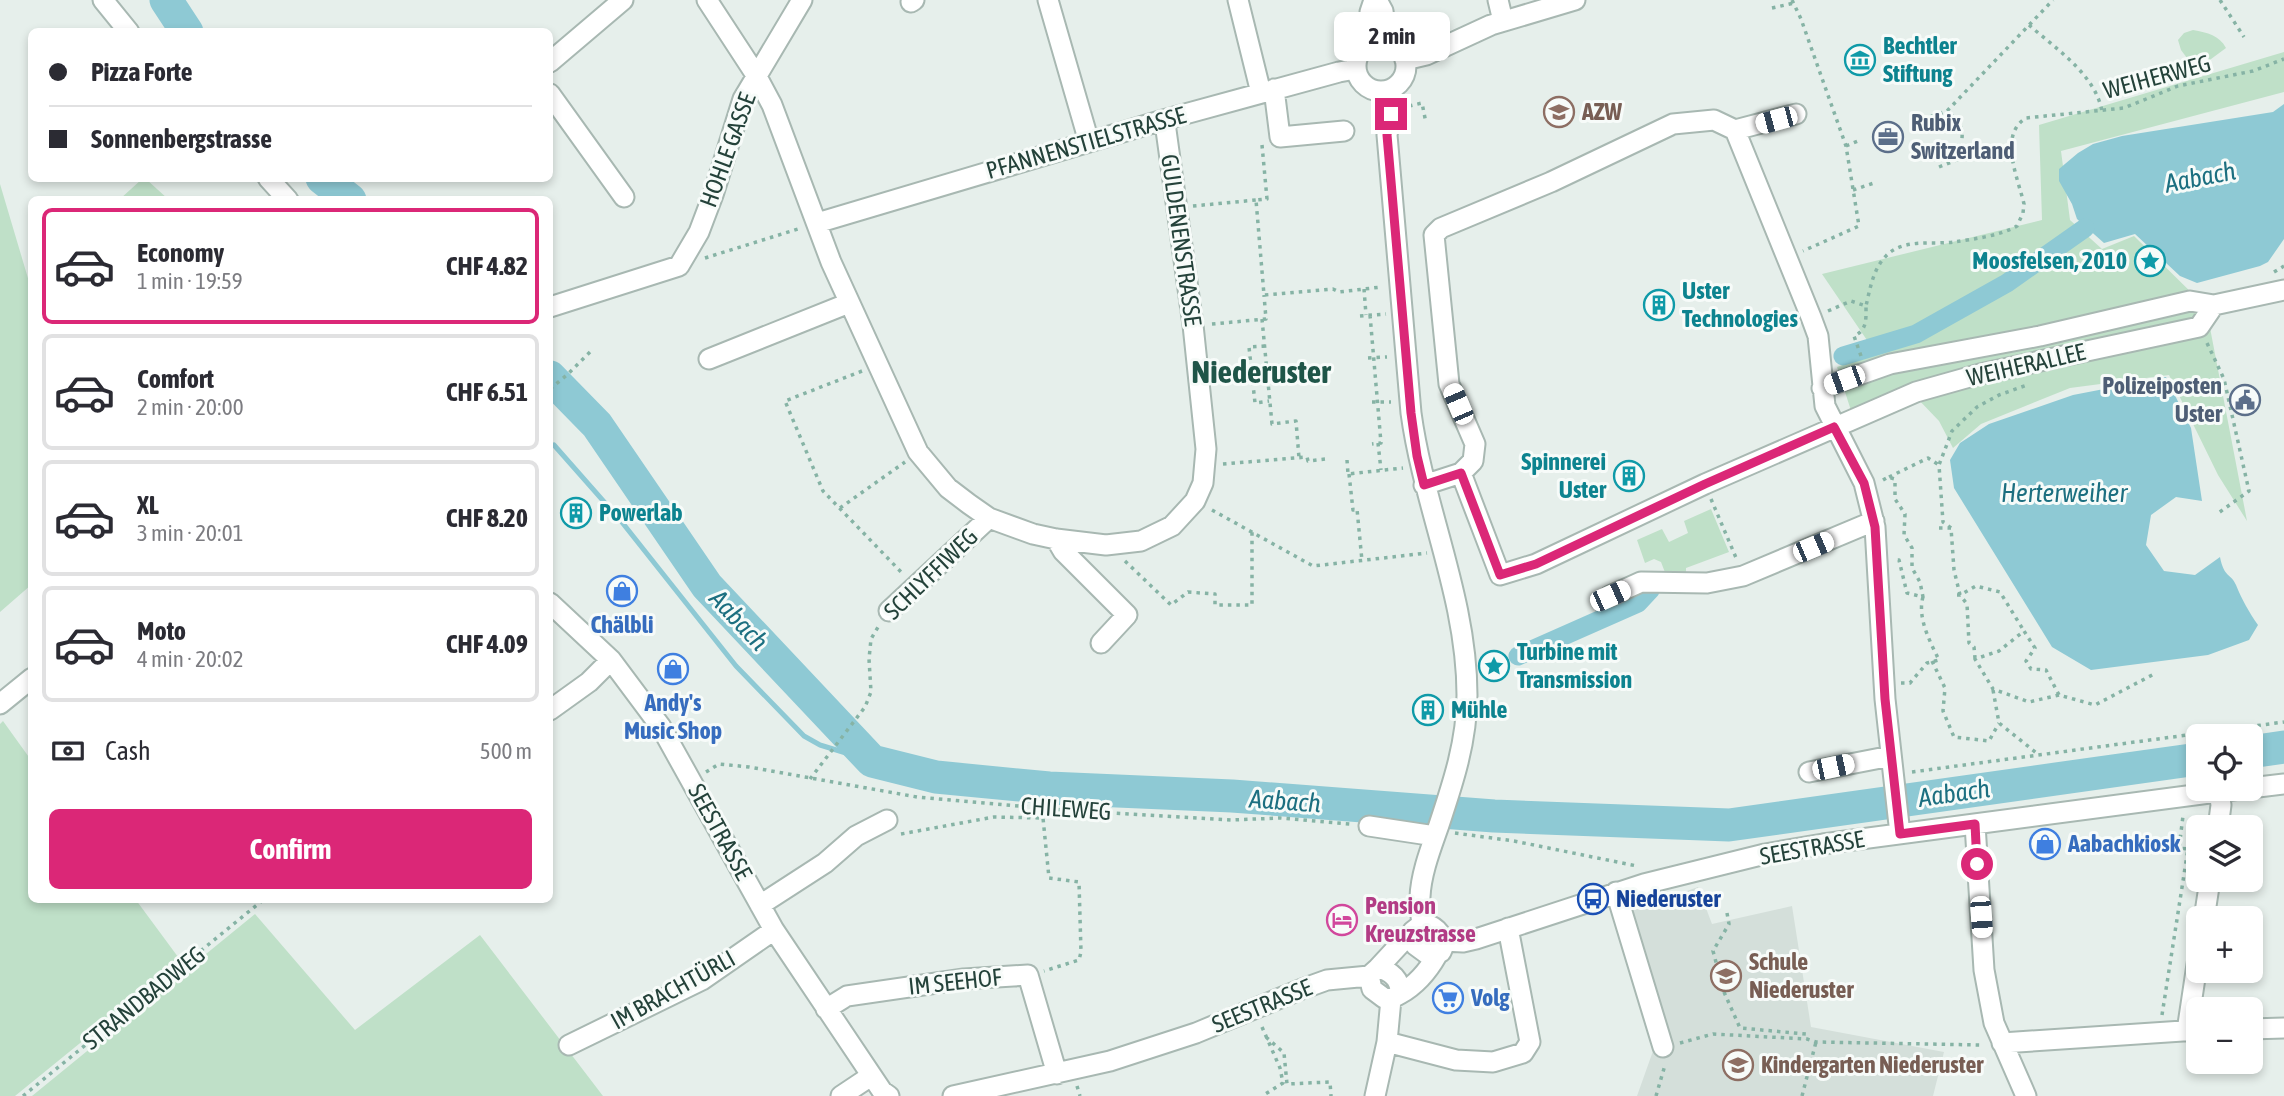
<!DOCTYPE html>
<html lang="en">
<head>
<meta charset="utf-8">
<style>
	body { margin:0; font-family:"Asap Condensed",sans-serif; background:#f2f2f3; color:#2b2b33; height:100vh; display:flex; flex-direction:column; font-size:26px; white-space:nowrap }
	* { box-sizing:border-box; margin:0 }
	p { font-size:23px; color:#7c7c81 }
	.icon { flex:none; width:38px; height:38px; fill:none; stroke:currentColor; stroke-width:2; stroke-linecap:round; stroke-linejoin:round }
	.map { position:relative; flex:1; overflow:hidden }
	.details { position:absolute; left:28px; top:196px; width:525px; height:707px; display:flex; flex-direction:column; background:#fff; border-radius:10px; box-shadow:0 4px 10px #0003 }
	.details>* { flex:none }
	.banner { position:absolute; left:28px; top:28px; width:525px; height:154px; border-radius:10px; box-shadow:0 4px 10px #0003; display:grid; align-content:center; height:154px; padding:0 21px; background:#fff }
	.fabs { position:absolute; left:2186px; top:724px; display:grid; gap:14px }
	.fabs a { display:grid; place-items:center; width:77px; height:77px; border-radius:10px; background:#fff; box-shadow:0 4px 10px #0003; font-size:35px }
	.end { position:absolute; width:32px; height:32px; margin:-16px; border:9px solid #db2777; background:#fff; box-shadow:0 0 0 4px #fff }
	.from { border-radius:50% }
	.bubble { position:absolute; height:49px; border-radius:10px; background:#fff; box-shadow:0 4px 10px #0003; font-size:23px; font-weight:700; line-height:49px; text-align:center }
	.car { position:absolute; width:21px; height:42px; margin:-21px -10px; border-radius:9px; box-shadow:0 0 5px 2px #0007; background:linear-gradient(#fff 24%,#345 0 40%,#fff 0 76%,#345 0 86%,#fff 0) }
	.banner b { display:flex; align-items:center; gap:24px; height:66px; font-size:26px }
	.banner b+b { border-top:2px solid #e1e1e2 }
	.banner i { width:18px; height:18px; background:#2b2b33 }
	ul { padding:12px 0 0; list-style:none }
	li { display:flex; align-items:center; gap:21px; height:116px; margin:0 14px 10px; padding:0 7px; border:4px solid #e1e1e2; border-radius:10px }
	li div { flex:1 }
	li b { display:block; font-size:26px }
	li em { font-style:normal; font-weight:700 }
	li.selected { border-color:#db2777 }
	li>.icon { width:63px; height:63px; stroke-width:1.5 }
	.pay { display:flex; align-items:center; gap:18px; height:77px; padding:0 21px; font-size:26px }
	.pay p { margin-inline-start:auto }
	.cta { display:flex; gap:14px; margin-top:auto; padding:14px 21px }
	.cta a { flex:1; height:80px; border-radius:10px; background:#db2777; color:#fff; font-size:28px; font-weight:700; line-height:80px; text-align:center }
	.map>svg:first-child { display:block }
</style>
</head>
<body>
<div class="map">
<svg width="2284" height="1096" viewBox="0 0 2284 1096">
	<rect width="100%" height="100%" fill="#e6efeb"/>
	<path fill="#d4dfda" d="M1698,887L1712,924L1792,906L1811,1027L1944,1052L1933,1096H1637L1653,1051L1669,1045L1632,911Z"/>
	<path fill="#bfe0c8" d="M2193,30C2208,33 2219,35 2226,48L2207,62L2193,66L2181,50L2178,40L2184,33Z
		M2284,52V92L2061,151L2070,220L2102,249L2134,236L2206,307L2247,521L2218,475L2169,375L2070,388L1981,424L1953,448L1939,421L1916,397L1855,423L1837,367L1875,352L1822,274L2042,220L2039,125Z
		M142,179H146L168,199H120Z
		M0,184L30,285L32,284L31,585L0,612Z
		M1711,509L1729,552L1686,568V573L1666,575L1661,562L1654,559L1645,563L1637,540L1662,529L1669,542L1688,533L1684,521Z
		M3,721L31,760L32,900H136L181,961L15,1096H0V724Z
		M255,914L355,1030L480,935L603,1096H32Z"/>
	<path fill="#8ec9d4" d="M2284,104V239L2268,262L2260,266L2197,283L2180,276L2135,234L2104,243L2077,219L2072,204L2059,181V169L2078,153L2093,144L2122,136L2273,112Z
		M2166,377L2191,428L2202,501L2176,497L2151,515L2146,545L2164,571L2195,575L2220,557C2224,578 2231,573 2236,585C2242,600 2249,612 2258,625L2249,640L2208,655L2091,670L2052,647L1954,488L1950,460L1960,443L1989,424L2073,395Z"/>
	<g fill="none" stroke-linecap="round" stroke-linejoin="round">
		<path stroke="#8ec9d4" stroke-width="5" d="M554,445L621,521L736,666L804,736L820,745L872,761"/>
		<path stroke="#8ec9d4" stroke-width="19" d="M1843,356L1916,334L2007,283L2085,228
			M1518,656L1638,603L1651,589"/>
		<path stroke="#8ec9d4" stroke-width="33" d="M166,0L187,32
			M322,178L350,200
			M550,377L597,425L707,586L872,761L936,777L1049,788L1232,796L1494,816L1729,825L2198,759
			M2250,752L2284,747"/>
		<g stroke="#a8b8b2" stroke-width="23">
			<path id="minor" d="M103,0L129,32
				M707,0L756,75L772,105L831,262L918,452L948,488L969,504L989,518L1033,534L1056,539L1106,545L1141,541L1172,526L1195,501L1203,483L1206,449L1193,325L1166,130L1163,120
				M1048,0L1089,142
				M1238,0L1261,93
				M1377,0L1383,11L1387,42
				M1498,0L1503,21
				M911,2L914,0
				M1356 66a25 25 0 1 1 50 0a25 25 0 1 1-50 0Z
				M1370,44V12L1374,0
				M1405,60L1426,55L1491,25L1575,0
				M550,62L623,0
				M1274,89L1280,137L1344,131
				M1392,89L1391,114L1387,135L1411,413C1424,508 1467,598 1467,695C1467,741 1453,783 1439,825C1431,848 1421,873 1420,897C1419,906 1421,915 1422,924
				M550,94L624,197
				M1735,130L1811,317L1818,336L1825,406L1864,483L1875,527L1885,699L1900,834
				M268,178L288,200
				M817,223L1163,120L1339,72L1356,69
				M550,307L679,266L699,232L713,195L743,99L802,0
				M709,359L849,303
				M1822,388L1890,364L2040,336L2190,301L2214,305L2284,290
				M1461,473L1500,575L1536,564L1705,484L1916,392L1980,374L2199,327L2214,305
				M1424,485L1461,473L1473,461L1475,444L1449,384L1434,235L1441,228L1551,182L1673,124L1714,120L1735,130L1796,114
				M1056,539L1063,551L1127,615L1101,643
				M1610,596L1641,582L1707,583L1743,576L1874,521
				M550,603L611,660L661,727L774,930L882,1091L889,1096
				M889,611L989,518
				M0,704L32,678
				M550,710L589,682L611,660
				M1809,772L1891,756
				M2250,788L2284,784
				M1975,824L1984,970L1994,1023L2026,1096
				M1369,826L1435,836
				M2218,828L2221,805L2219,792
				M1616,892L1663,1047
				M760,905L825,863L856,836L887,820
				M2204,919L2210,880
				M1422,924C1434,924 1442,933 1444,945L1441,952L1430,956L1415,945L1413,931Z
				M1443,941L1463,942L1476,939L1644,884L1765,854L1823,844L2240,789
				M1378,968C1391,971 1401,980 1400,994L1391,999L1384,998L1372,989L1369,976Z
				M1378,968L1403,941L1412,935
				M1400,994C1416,985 1428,971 1437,955
				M826,1009L847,996L964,979L1028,975L1057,1074
				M2250,1029L2284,1028
				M2187,1031L2198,958
				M1387,1042L1456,1060L1493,1062L1523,1053L1530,1042L1508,928
				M2002,1043L2198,1030
				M569,1045L702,980L774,930
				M841,1096L871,1076
				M953,1096L1110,1061L1196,1033L1302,989L1327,980L1369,976
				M1375,1096L1387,1042L1391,999"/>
		</g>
		<path stroke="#86b3a5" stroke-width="3.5" stroke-dasharray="3.5 5" stroke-linecap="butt" d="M1792,0L1801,19L1846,146L1859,226L1803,251
			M2220,0L2244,37
			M1772,8L1794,3
			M2029,25C2055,48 2095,74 2102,111
			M1409,106L1422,103L1426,123
			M1923,119L1947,111L2053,0
			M1262,145L1267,199L1256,200L1264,295L1333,289L1339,292L1381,287
			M1846,146L1858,141
			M1939,167L1959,159C1962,136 1968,126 1947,111
			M1853,190L1874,183
			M1193,206L1256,200
			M705,258L798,229
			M2274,272L2284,266
			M1364,289L1366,315
			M1828,311L1851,301L1866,306C1870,289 1873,269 1886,256C1903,238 1931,245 1954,242C1973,239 2000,236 2017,226L2023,213L2024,204C2018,178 1998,135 2026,118L2124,108L2178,86L2253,71L2284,59
			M1370,315L1381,443L1372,444
			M1360,316L1386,314
			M1262,319L1272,424L1296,421L1299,458
			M1212,324L1266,319L1264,295
			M2207,343L2224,379L2249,491L2217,514
			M1265,346L1249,347L1255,403L1269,401
			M1861,356L1854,336C1867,330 1866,320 1866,307
			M1368,358L1387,357
			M862,371L785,401L823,491L904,575
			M550,389L568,374L591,351
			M1372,402H1391
			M1378,443L1381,470
			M1347,460L1348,474L1403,468
			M1223,464L1307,457L1308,461L1326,459
			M1349,474L1353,510L1357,509L1362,561
			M1889,477L1928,458L1939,465
			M1883,480L1888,477L1895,479V499L1905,514L1904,535L1912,548V568L1920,582L1923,597L1907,593L1899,560H1893
			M1711,499L1737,560
			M840,508L905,462
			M1212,510L1313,566L1427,553
			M1939,528H1951L1954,570L1960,595L1976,586L2000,592L2024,631
			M1951,528L1943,522L1939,465L1952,431L1977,407L1999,395L2027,385
			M1125,561L1171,605L1188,592L1215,594V605H1252V531
			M1957,595H1960L1967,604L1969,643L1974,647L1975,658
			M1932,661L1945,688L1943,711L1954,737L1989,741L1999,723
			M1901,683H1910L1927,663L1939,660C1930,642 1917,617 1923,597
			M1993,690L1999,723L2039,755
			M2059,695L2029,702L1993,689L1975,659L1999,651L2024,631L2035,648L2026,661L2031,669L2046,670L2059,695L2095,705L2156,673
			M706,772L719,764L749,767L917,797L1063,810L1231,820L1280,818L1350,824
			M1912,772L2284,722
			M810,779L865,707L871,692L869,659L871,639L878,627
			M1455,833L1514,841L1637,866
			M901,834L994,817L1043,818L1049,878L1079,882L1081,952L1079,960L1044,971
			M1727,913L1729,924L1713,951L1724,992L1740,1028L1806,1034L1807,1039
			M2162,1015L2188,849L2179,848L2183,816
			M1262,1027L1280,1068L1283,1083L1262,1096
			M1266,1037L1284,1053L1287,1084L1330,1082L1331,1096
			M1680,1043L1713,1034L1807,1039L1816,1042L1982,1045
			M1077,1086L1080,1096
			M23,1096L263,900
			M1656,1096L1665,1065
			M1802,1096L1816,1042"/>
		<use href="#minor" stroke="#fff" stroke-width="19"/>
	</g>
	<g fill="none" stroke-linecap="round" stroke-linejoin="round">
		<path stroke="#db2777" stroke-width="9" d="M1391,114L1387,135L1411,413L1417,456L1424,485L1461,473L1500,575L1536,564L1705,484L1834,427L1864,483L1875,527L1885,699L1900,834L1975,824L1977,864"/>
	</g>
	<defs>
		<g id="museum-ring" transform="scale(1.575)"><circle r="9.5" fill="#f7fbf9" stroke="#0f9aa8" stroke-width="1.5"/><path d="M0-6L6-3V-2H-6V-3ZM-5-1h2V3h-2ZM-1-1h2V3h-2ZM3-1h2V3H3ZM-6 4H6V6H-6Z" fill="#0f9aa8"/></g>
		<g id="school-ring" transform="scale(1.575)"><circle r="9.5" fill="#f7fbf9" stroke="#8d6e63" stroke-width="1.5"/><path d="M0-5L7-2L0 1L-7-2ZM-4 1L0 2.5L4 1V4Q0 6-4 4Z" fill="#8d6e63"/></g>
		<g id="office-ring" transform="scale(1.575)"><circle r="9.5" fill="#f7fbf9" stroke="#5c6f8a" stroke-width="1.5"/><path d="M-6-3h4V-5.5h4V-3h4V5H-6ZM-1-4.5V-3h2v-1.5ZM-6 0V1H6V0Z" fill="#5c6f8a"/></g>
		<g id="sight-ring" transform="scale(1.575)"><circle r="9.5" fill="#f7fbf9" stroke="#0f9aa8" stroke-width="1.5"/><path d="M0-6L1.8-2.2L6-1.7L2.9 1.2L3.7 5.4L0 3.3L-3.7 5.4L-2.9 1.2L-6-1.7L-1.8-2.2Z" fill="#0f9aa8"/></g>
		<g id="building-ring" transform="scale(1.575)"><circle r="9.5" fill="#f7fbf9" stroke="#0f9aa8" stroke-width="1.5"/><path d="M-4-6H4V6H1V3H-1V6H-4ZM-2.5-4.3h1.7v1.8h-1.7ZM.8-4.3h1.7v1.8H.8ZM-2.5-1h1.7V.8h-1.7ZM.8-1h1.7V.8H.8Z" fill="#0f9aa8"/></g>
		<g id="civic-ring" transform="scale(1.575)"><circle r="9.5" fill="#f7fbf9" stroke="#5c6f8a" stroke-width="1.5"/><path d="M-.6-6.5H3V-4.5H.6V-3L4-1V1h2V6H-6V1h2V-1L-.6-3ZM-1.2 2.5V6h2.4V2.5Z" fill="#5c6f8a"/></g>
		<g id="shop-ring" transform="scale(1.575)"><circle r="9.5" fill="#f7fbf9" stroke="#3f7fe0" stroke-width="1.5"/><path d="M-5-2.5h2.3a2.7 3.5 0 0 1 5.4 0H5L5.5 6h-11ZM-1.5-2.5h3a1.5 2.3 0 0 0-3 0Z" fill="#3f7fe0"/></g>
		<g id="bus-ring" transform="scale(1.575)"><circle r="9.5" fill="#f7fbf9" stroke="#1a4fb4" stroke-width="1.5"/><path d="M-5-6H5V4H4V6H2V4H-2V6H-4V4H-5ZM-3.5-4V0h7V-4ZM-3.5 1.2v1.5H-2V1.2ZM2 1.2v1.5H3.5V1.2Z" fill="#1a4fb4"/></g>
		<g id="hotel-ring" transform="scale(1.575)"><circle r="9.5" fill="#f7fbf9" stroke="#d1479c" stroke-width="1.5"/><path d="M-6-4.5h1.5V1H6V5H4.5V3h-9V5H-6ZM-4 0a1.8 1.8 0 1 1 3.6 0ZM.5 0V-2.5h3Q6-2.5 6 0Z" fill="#d1479c"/></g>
		<g id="supermarket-ring" transform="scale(1.575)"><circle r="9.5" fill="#f7fbf9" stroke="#3f7fe0" stroke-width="1.5"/><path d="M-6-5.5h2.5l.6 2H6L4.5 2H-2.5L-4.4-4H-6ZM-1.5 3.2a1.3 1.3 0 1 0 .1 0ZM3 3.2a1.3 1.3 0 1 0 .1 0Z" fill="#3f7fe0"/></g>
	</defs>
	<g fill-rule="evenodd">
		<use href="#museum-ring" x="1860" y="60"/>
		<use href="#school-ring" x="1559" y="112"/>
		<use href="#office-ring" x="1888" y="137"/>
		<use href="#sight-ring" x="2150" y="261"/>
		<use href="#building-ring" x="1659" y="305"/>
		<use href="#civic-ring" x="2245" y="400"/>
		<use href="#building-ring" x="1629" y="476"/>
		<use href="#building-ring" x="576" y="513"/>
		<use href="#shop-ring" x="622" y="591"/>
		<use href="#sight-ring" x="1494" y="666"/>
		<use href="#shop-ring" x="673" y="669"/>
		<use href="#building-ring" x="1428" y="710"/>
		<use href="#shop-ring" x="2045" y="844"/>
		<use href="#bus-ring" x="1593" y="899"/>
		<use href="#hotel-ring" x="1342" y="920"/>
		<use href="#school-ring" x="1726" y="976"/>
		<use href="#supermarket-ring" x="1448" y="998"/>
		<use href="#school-ring" x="1738" y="1065"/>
	</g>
	<g text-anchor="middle" stroke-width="6" stroke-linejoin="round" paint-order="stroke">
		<g font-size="24" font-weight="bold" fill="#0d838f" stroke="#f7fbf9" text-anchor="start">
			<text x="1883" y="54">Bechtler<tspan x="1883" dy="28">Stiftung</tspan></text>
			<text x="2127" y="269" text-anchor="end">Moosfelsen, 2010</text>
			<text x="1682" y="299">Uster<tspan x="1682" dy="28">Technologies</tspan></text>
			<text x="1606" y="470" text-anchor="end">Spinnerei<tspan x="1606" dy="28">Uster</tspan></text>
			<text x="599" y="521">Powerlab</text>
			<text x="1517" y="660">Turbine mit<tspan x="1517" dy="28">Transmission</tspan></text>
			<text x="1451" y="718">Mühle</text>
		</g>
		<g font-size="24" fill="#24423a" stroke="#f7fbf9">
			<text transform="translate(2157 77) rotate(-15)" y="8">WEIHERWEG</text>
			<text transform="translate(1086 143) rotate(-16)" y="8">PFANNENSTIELSTRASSE</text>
			<text transform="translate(728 150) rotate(-70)" y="8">HOHLE GASSE</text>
			<text transform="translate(1181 240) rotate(82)" y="8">GULDENENSTRASSE</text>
			<text transform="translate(2026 365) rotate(-13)" y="8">WEIHERALLEE</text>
			<text transform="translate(931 574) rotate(-44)" y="8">SCHLYFFIWEG</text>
			<text transform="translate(1066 809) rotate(4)" y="8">CHILEWEG</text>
			<text transform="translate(720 832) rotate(61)" y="8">SEESTRASSE</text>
			<text transform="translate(1812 848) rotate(-10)" y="8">SEESTRASSE</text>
			<text transform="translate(955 982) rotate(-6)" y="8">IM SEEHOF</text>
			<text transform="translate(673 990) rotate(-29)" y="8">IM BRACHTÜRLI</text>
			<text transform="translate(144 998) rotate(-39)" y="8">STRANDBADWEG</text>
			<text transform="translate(1262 1006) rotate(-22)" y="8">SEESTRASSE</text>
		</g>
		<g font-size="24" font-weight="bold" fill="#785e54" stroke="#f7fbf9" text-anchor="start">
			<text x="1582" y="120">AZW</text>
			<text x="1749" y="970">Schule<tspan x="1749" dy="28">Niederuster</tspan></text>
			<text x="1761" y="1073">Kindergarten Niederuster</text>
		</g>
		<g font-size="24" font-weight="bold" fill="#4e5e75" stroke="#f7fbf9" text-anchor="start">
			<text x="1911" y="131">Rubix<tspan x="1911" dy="28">Switzerland</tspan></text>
			<text x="2222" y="394" text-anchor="end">Polizeiposten<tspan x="2222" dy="28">Uster</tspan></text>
		</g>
		<g font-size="24" font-weight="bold" fill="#366cbe" stroke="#f7fbf9">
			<text x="622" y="633">Chälbli</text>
			<text x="673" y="711">Andy's<tspan x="673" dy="28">Music Shop</tspan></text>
			<text x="2068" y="852" text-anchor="start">Aabachkiosk</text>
			<text x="1471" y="1006" text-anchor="start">Volg</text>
		</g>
		<g font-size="24" font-weight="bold" fill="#164399" stroke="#f7fbf9" text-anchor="start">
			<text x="1616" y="907">Niederuster</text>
		</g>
		<g font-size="24" font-weight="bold" fill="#b23c85" stroke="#f7fbf9" text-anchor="start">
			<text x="1365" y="914">Pension<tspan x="1365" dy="28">Kreuzstrasse</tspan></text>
		</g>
		<g font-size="26" font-style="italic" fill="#1c6f80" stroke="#f7fbf9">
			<text transform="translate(2200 177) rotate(-11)" y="9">Aabach</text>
			<text x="2064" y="502">Herterweiher</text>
			<text transform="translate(739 620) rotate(47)" y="9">Aabach</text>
			<text transform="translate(1954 793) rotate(-8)" y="9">Aabach</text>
			<text transform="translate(1285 801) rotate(4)" y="9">Aabach</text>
		</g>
		<g font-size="32" font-weight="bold" fill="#1f5548" stroke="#f7fbf9">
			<text x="1261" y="383">Niederuster</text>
		</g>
	</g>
</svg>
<div class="fabs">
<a><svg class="icon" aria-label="locate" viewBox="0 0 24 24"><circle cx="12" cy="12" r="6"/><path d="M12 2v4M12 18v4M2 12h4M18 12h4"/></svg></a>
<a><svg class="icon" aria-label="layers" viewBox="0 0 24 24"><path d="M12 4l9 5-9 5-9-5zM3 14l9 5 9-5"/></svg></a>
<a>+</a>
<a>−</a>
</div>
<i class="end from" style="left:1977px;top:864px"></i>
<i class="end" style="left:1391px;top:114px"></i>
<div class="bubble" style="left:1334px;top:12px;width:116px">2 min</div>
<i class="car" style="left:1776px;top:120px;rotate:255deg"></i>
<i class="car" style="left:1844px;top:380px;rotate:250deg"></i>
<i class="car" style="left:1458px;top:404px;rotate:337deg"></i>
<i class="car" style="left:1813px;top:547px;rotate:67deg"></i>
<i class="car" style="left:1610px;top:596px;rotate:66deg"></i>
<i class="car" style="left:1833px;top:767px;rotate:78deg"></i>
<i class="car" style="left:1981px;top:917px;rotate:176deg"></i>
<div class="banner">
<b><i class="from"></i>Pizza Forte</b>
<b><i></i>Sonnenbergstrasse</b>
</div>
<section class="details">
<ul>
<li class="selected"><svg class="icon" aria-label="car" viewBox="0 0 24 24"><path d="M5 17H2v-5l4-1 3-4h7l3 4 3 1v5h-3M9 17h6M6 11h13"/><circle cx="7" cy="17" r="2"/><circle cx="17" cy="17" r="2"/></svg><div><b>Economy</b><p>1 min · 19:59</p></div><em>CHF 4.82</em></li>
<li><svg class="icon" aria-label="car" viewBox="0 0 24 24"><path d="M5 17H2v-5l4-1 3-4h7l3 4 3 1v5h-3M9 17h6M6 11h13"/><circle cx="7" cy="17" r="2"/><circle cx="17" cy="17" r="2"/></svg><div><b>Comfort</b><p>2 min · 20:00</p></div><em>CHF 6.51</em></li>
<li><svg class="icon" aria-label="car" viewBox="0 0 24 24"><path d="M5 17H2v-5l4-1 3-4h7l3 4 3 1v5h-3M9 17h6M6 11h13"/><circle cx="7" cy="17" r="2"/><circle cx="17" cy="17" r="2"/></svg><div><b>XL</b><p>3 min · 20:01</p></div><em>CHF 8.20</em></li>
<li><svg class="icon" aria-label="car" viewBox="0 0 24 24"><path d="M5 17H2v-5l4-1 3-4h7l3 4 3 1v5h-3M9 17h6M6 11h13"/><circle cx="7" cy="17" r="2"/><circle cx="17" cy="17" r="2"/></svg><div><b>Moto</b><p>4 min · 20:02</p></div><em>CHF 4.09</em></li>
</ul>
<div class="pay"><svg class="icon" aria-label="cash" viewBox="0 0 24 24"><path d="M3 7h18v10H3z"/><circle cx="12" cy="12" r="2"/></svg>Cash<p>500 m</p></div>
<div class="cta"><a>Confirm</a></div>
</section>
</div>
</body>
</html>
